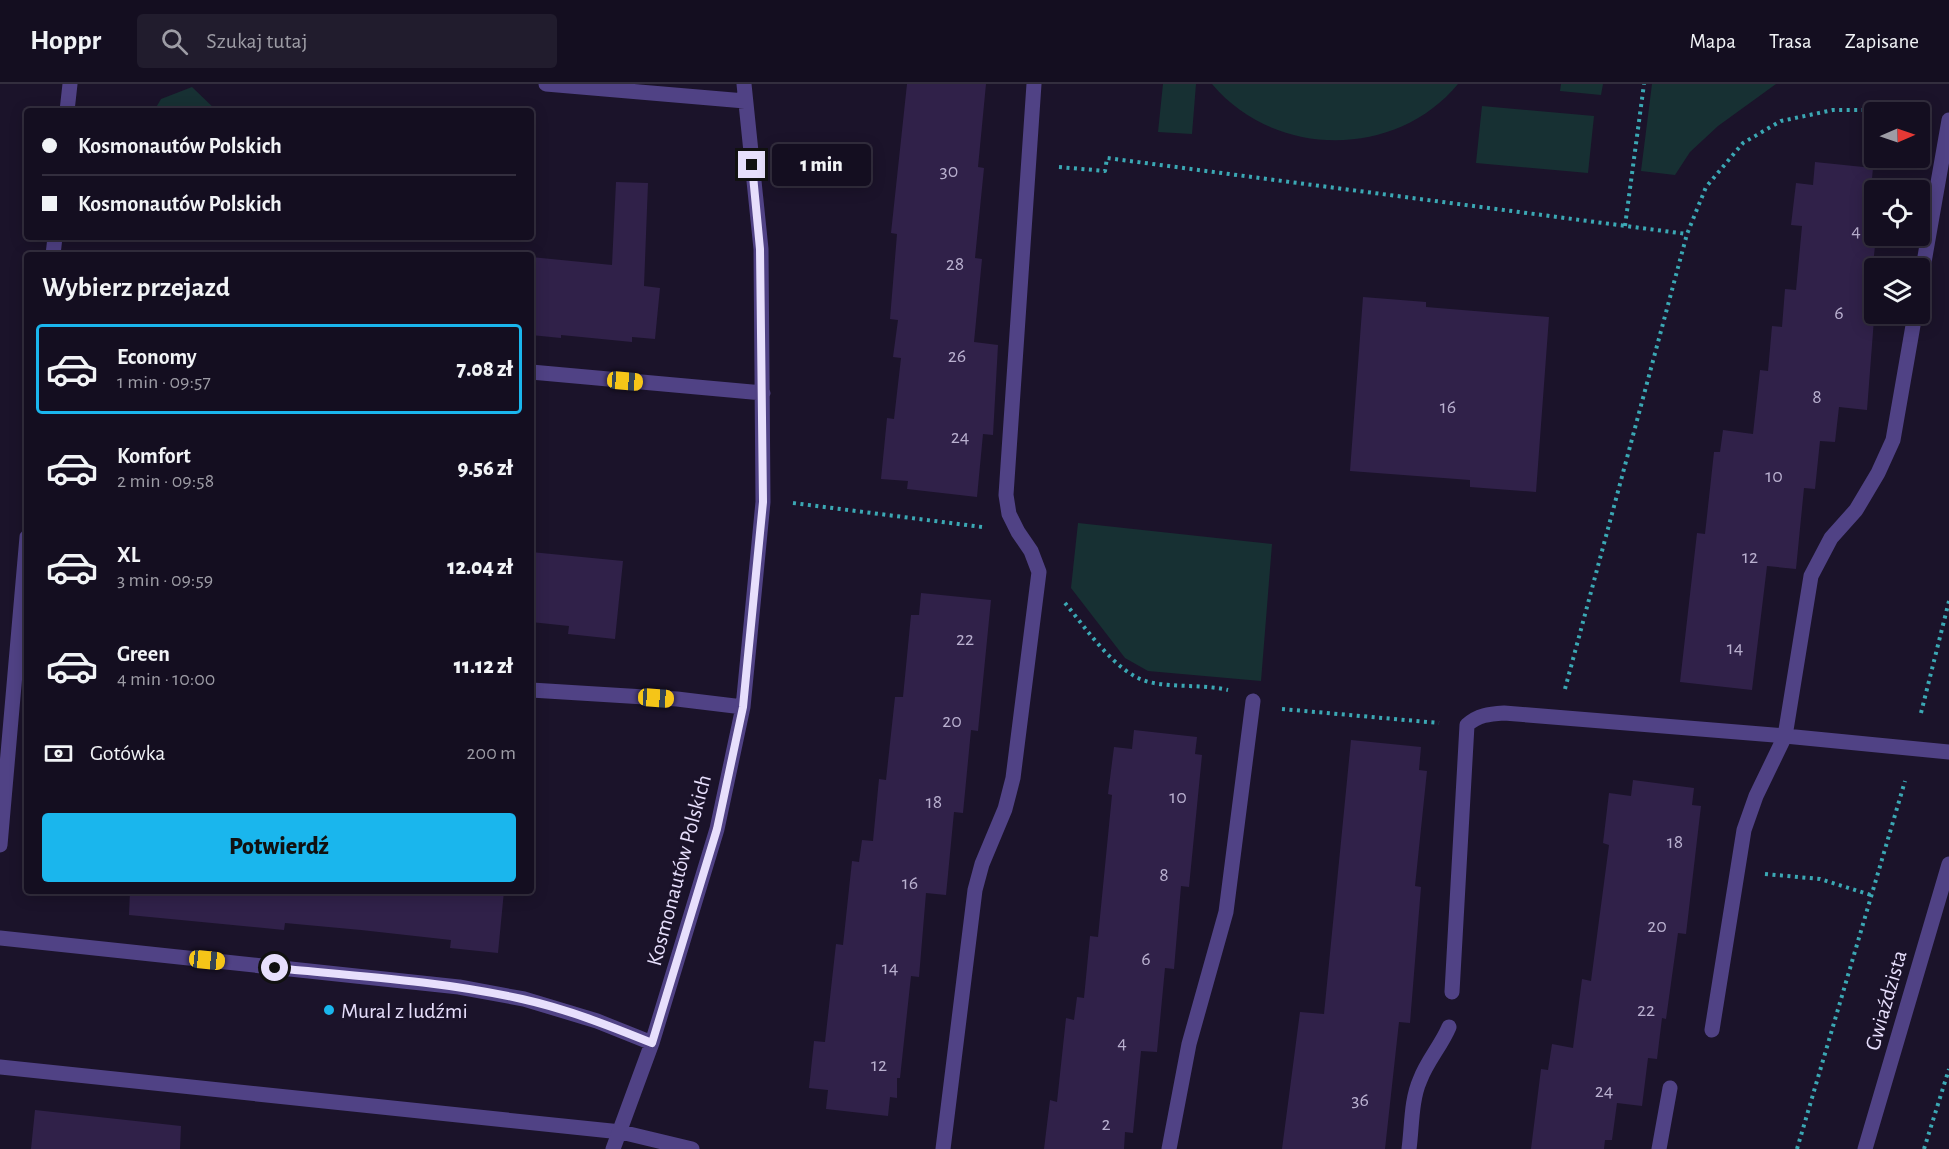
<!DOCTYPE html>
<html lang="pl">
<head>
<meta charset="utf-8">
<style>
	body { margin:0; font-family:"Alegreya Sans",sans-serif; background:#211c2d; color:#f1f3f6; height:100vh; display:flex; flex-direction:column; font-size:22px; white-space:nowrap }
	* { box-sizing:border-box; margin:0 }
	p { font-size:20px; color:#9d9ca5 }
	.icon { flex:none; width:33px; height:33px; fill:none; stroke:currentColor; stroke-width:2; stroke-linecap:round; stroke-linejoin:round }
	.map { position:relative; flex:1; overflow:hidden }
	.drawer { position:absolute; left:24px; top:168px; width:510px; height:642px; display:flex; flex-direction:column; background:#140e20; border-radius:6px; box-shadow:0 3px 15px #0003,0 0 0 2px #332e3e }
	.drawer>* { flex:none }
	.top-card { position:absolute; left:24px; top:24px; width:510px; height:132px; border-radius:6px; box-shadow:0 3px 15px #0003,0 0 0 2px #332e3e; display:grid; align-content:center; height:132px; padding:0 18px; background:#140e20 }
	.needle { width:39px; rotate:88deg }
	.fabs { position:absolute; left:1864px; top:18px; display:grid; gap:12px }
	.fabs a { display:grid; place-items:center; width:66px; height:66px; border-radius:6px; background:#140e20; box-shadow:0 3px 15px #0003,0 0 0 2px #332e3e; font-size:30px }
	.end { position:absolute; width:27px; height:27px; margin:-14px; border:8px solid #e7dffc; background:#111; box-shadow:0 0 0 3px #111 }
	.from { border-radius:50% }
	.bubble { position:absolute; height:42px; border-radius:6px; background:#140e20; box-shadow:0 3px 15px #0003,0 0 0 2px #332e3e; font-size:20px; font-weight:800; line-height:42px; text-align:center }
	.car { position:absolute; width:18px; height:36px; margin:-18px -9px; border-radius:8px; box-shadow:0 0 4px 2px #0007; background:linear-gradient(#f5c518 24%,#345 0 40%,#f5c518 0 76%,#345 0 86%,#f5c518 0) }
	.top-card b { display:flex; align-items:center; gap:21px; height:57px; font-size:22px }
	.top-card b+b { border-top:2px solid #332e3e }
	.top-card i { width:15px; height:15px; background:#f1f3f6 }
	ul { padding:0; list-style:none }
	li { display:flex; align-items:center; gap:18px; height:90px; margin:0 12px 9px; padding:0 6px; border:3px solid transparent; border-radius:6px }
	li div { flex:1 }
	li b { display:block; font-size:22px }
	li em { font-style:normal; font-weight:800 }
	li.on { border-color:#1ab6ed }
	li>.icon { width:54px; height:54px; stroke-width:1.5 }
	h2 { padding:0 18px; font-size:27px; line-height:72px }
	.pay { display:flex; align-items:center; gap:15px; height:66px; padding:0 18px; font-size:22px }
	.pay p { margin-inline-start:auto }
	.action { display:flex; gap:12px; margin-top:auto; padding:12px 18px }
	.action a { flex:1; height:69px; border-radius:6px; background:#1ab6ed; color:#111; font-size:24px; font-weight:800; line-height:69px; text-align:center }
	header { display:flex; align-items:center; gap:36px; box-sizing:border-box; height:84px; padding:0 30px; background:#140e20; border-bottom:2px solid #332e3e }
	header strong { font-size:28px }
	nav { display:flex; gap:33px; margin-inline-start:auto; font-size:21px }
	.search { width:420px; height:54px; background:#211c2d; display:flex; align-items:center; gap:15px; box-sizing:border-box; padding:0 21px; border-radius:6px; color:#9d9ca5; font-size:22px }
	.map>svg:first-child { display:block }
</style>
</head>
<body>
<header>
<strong>Hoppr</strong>
<div class="search"><svg class="icon" aria-label="search" viewBox="0 0 24 24"><circle cx="10" cy="10" r="6"/><path d="M15 15l6 6"/></svg>Szukaj tutaj</div>
<nav><a>Mapa</a><a>Trasa</a><a>Zapisane</a></nav>
</header>
<div class="map">
<svg width="1949" height="1065" viewBox="0 0 1949 1065">
	<rect width="100%" height="100%" fill="#1b132a"/>
	<path fill="#173033" d="M1163,0H1196L1192,50L1158,48Z
		M1212,0H1458C1396,75 1275,75 1212,0Z
		M1561,0H1603L1601,11L1560,7Z
		M1652,0H1776L1718,42L1690,68L1675,91L1641,87Z
		M192,3L217,27H154L161,15Z
		M1482,22L1594,32L1588,89L1476,79Z
		M1078,439L1272,460L1261,597L1148,587L1125,574L1071,504Z"/>
	<path fill="#302149" d="M907,0H986L978,83L984,84L975,174L982,175L974,258L998,261L993,351L983,350L977,413L907,405L908,397L881,395L887,334L894,335L901,274L893,273L898,236L890,235L897,150L891,149Z
		M1815,78L1873,84L1871,105L1879,106H1875L1874,152H1876L1869,220H1875V222L1867,326L1839,323L1835,358L1820,357L1815,405L1804,404L1796,485L1767,482L1752,606L1680,598L1697,449L1705,450L1714,368H1720L1723,346L1753,350L1760,286L1768,287L1772,242L1782,243L1785,205L1796,206L1802,142L1791,141L1796,99L1813,101Z
		M616,98L648,99L644,202L660,204L655,255L632,253V258L561,251V254L531,251V173L612,181Z
		M1363,213L1426,218V223L1549,233L1536,408L1470,403V396L1350,387Z
		M531,468L623,477L615,555L568,550L569,542L531,538Z
		M921,509L991,516L978,647L971,646L963,729L954,728L946,811L926,809L919,893L911,892L900,994H897V1014L890,1013L888,1032L826,1025L828,1006L809,1004L814,957L825,958L836,860L843,861L852,777L859,778L862,756L873,757L879,695L886,696L895,613H903L911,531H919Z
		M1134,646L1197,653L1195,670L1202,671L1189,803L1181,802L1174,885L1165,884L1157,968L1141,967L1133,1049L1125,1048L1124,1065H1044L1050,1016L1057,1018L1066,934L1074,936L1077,913L1084,914L1090,852L1098,853L1112,711L1108,710L1114,663L1132,665Z
		M1351,656L1421,663L1419,686L1427,687L1415,802L1421,803L1410,939L1399,938L1385,1065H1282L1300,928L1324,930Z
		M1633,696L1694,704L1692,721L1701,722L1686,850L1678,849L1666,935L1662,934L1657,975L1648,974L1642,1022L1617,1019L1612,1056H1605L1604,1065H1531L1541,985L1548,986L1552,960L1573,964L1582,895L1591,897L1609,761L1603,759L1609,709L1631,712Z
		M130,807H504L498,869L450,864L451,856L361,846L285,839L284,846L129,831Z
		M35,1026L181,1042L180,1065H31Z"/>
	<g fill="none" stroke-linecap="round" stroke-linejoin="round">
		<path stroke="#3ba8b4" stroke-width="4" stroke-dasharray="3 4.5" stroke-linecap="butt" d="M1059,83L1105,87L1107,74L1687,150
			M1625,142L1644,0
			M793,419L982,443
			M1065,519C1086,544 1116,590 1149,598C1174,604 1202,600 1228,606
			M1565,605L1687,150L1706,103L1743,59L1781,37L1833,26H1900L1920,28
			M1282,625L1439,639
			M1921,629L1949,517
			M1765,790L1820,795L1871,811
			M1797,1065L1905,697
			M1924,1065L1949,985"/>
		<path stroke="#504285" stroke-width="15" d="M0,983L621,1048"/>
		<path stroke="#504285" stroke-width="15" d="M546,0L745,17
			M67,27L70,0
			M53,171L55,153
			M1920,201L1949,36
			M531,288L763,309
			M531,606L677,615L743,623
			M0,761L27,453
			M0,854L459,903L524,915L597,937L652,959
			M1452,908L1467,641C1478,631 1489,630 1504,629L1785,652L1949,668
			M1712,946L1744,746L1756,712L1785,652L1811,492L1831,454L1856,426L1878,389L1893,356L1915,230
			M621,1048L692,1065
			M613,1065L652,959L717,745L743,623L763,418L761,165L744,0
			M943,1065L975,806L982,780L1005,725L1013,694L1039,488L1031,467L1018,448L1009,430L1006,411L1034,0
			M1169,1065L1189,960L1226,828L1253,617
			M1409,1065C1412,1043 1411,1016 1420,996C1427,977 1441,962 1449,943
			M1659,1065L1670,1004"/>
		<path stroke="#504285" stroke-width="15" d="M1865,1065L1949,780"/>
	</g>
	<g fill="none" stroke-linecap="round" stroke-linejoin="round">
		<path stroke="#e7dffc" stroke-width="8" d="M275,884C357,892 441,897 522,915C567,925 610,942 652,959L717,745L743,623L763,418L760,165L752,81"/>
	</g>
	<circle fill="#1ab6ed" stroke="#1b132a" stroke-width="2" cx="329" cy="926" r="6"/>
	<g text-anchor="middle" stroke-width="4.5" stroke-linejoin="round" paint-order="stroke">
		<g font-size="20" fill="#b9b0cf">
			<text x="949" y="93">30</text>
			<text x="1856" y="153">4</text>
			<text x="955" y="186">28</text>
			<text x="1839" y="235">6</text>
			<text x="957" y="278">26</text>
			<text x="1817" y="319">8</text>
			<text x="1448" y="329">16</text>
			<text x="960" y="359">24</text>
			<text x="1774" y="398">10</text>
			<text x="1750" y="479">12</text>
			<text x="965" y="561">22</text>
			<text x="1735" y="570">14</text>
			<text x="952" y="643">20</text>
			<text x="1178" y="719">10</text>
			<text x="934" y="724">18</text>
			<text x="1675" y="764">18</text>
			<text x="1164" y="797">8</text>
			<text x="910" y="805">16</text>
			<text x="1657" y="848">20</text>
			<text x="1146" y="881">6</text>
			<text x="890" y="890">14</text>
			<text x="1646" y="932">22</text>
			<text x="1122" y="965">4</text>
			<text x="879" y="987">12</text>
			<text x="1604" y="1013">24</text>
			<text x="1360" y="1022">36</text>
			<text x="1106" y="1046">2</text>
		</g>
		<g font-size="22" fill="#e7dffc" stroke="#1b132a">
			<text transform="translate(678 786) rotate(-75)" y="8">Kosmonautów Polskich</text>
			<text transform="translate(1885 916) rotate(-74)" y="8">Gwiaździsta</text>
		</g>
		<g font-size="22" fill="#e7dffc" stroke="#1b132a" text-anchor="start">
			<text x="341" y="934">Mural z ludźmi</text>
		</g>
	</g>
</svg>
<div class="fabs">
<a><svg class="needle" viewBox="-14 -14 28 28"><path d="M0-13l5 13h-10z" fill="#e53935"/><path d="M0 13l5-13h-10z" fill="#9d9ca5"/></svg></a>
<a><svg class="icon" aria-label="locate" viewBox="0 0 24 24"><circle cx="12" cy="12" r="6"/><path d="M12 2v4M12 18v4M2 12h4M18 12h4"/></svg></a>
<a><svg class="icon" aria-label="layers" viewBox="0 0 24 24"><path d="M12 4l9 5-9 5-9-5zM3 14l9 5 9-5"/></svg></a>
</div>
<i class="end from" style="left:275px;top:884px"></i>
<i class="end" style="left:752px;top:81px"></i>
<div class="bubble" style="left:772px;top:60px;width:99px">1 min</div>
<i class="car" style="left:625px;top:297px;rotate:95deg"></i>
<i class="car" style="left:656px;top:614px;rotate:94deg"></i>
<i class="car" style="left:207px;top:876px;rotate:96deg"></i>
<div class="top-card">
<b><i class="from"></i>Kosmonautów Polskich</b>
<b><i></i>Kosmonautów Polskich</b>
</div>
<section class="drawer">
<h2>Wybierz przejazd</h2>
<ul>
<li class="on"><svg class="icon" aria-label="car" viewBox="0 0 24 24"><path d="M5 17H2v-5l4-1 3-4h7l3 4 3 1v5h-3M9 17h6M6 11h13"/><circle cx="7" cy="17" r="2"/><circle cx="17" cy="17" r="2"/></svg><div><b>Economy</b><p>1 min · 09:57</p></div><em>7.08 zł</em></li>
<li><svg class="icon" aria-label="car" viewBox="0 0 24 24"><path d="M5 17H2v-5l4-1 3-4h7l3 4 3 1v5h-3M9 17h6M6 11h13"/><circle cx="7" cy="17" r="2"/><circle cx="17" cy="17" r="2"/></svg><div><b>Komfort</b><p>2 min · 09:58</p></div><em>9.56 zł</em></li>
<li><svg class="icon" aria-label="car" viewBox="0 0 24 24"><path d="M5 17H2v-5l4-1 3-4h7l3 4 3 1v5h-3M9 17h6M6 11h13"/><circle cx="7" cy="17" r="2"/><circle cx="17" cy="17" r="2"/></svg><div><b>XL</b><p>3 min · 09:59</p></div><em>12.04 zł</em></li>
<li><svg class="icon" aria-label="car" viewBox="0 0 24 24"><path d="M5 17H2v-5l4-1 3-4h7l3 4 3 1v5h-3M9 17h6M6 11h13"/><circle cx="7" cy="17" r="2"/><circle cx="17" cy="17" r="2"/></svg><div><b>Green</b><p>4 min · 10:00</p></div><em>11.12 zł</em></li>
</ul>
<div class="pay"><svg class="icon" aria-label="cash" viewBox="0 0 24 24"><path d="M3 7h18v10H3z"/><circle cx="12" cy="12" r="2"/></svg>Gotówka<p>200 m</p></div>
<div class="action"><a>Potwierdź</a></div>
</section>
</div>
</body>
</html>
